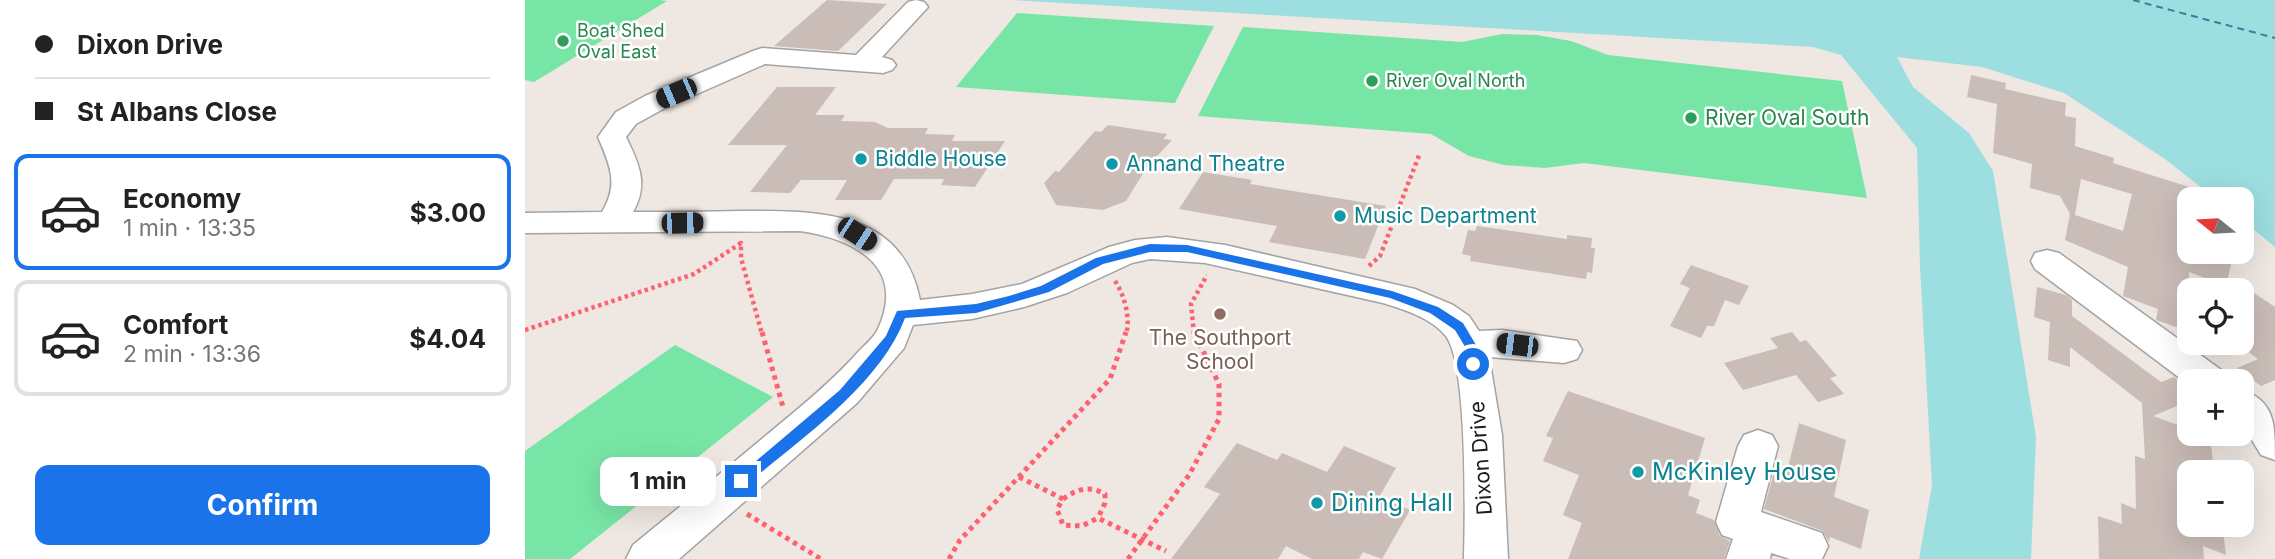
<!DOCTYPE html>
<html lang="en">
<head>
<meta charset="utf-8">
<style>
	body { margin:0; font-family:Inter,sans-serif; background:#f6f6f6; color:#222; height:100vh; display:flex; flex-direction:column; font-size:26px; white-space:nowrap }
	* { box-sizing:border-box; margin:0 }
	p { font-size:23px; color:#767676 }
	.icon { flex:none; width:38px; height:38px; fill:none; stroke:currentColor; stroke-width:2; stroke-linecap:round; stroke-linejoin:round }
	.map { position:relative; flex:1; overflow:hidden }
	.side { display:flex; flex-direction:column; background:#fff; width:525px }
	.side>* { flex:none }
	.hud { display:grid; align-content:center; height:154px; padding:0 35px; background:#fff }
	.needle { width:46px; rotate:288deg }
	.fabs { position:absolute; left:1652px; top:187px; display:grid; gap:14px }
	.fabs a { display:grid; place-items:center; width:77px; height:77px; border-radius:14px; background:#fff; box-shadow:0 7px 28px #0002; font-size:35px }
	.end { position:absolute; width:32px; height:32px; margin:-16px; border:9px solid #1a73e8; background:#fff; box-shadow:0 0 0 4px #fff }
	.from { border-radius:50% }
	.bubble { position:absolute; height:49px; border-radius:14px; background:#fff; box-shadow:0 7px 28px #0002; font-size:23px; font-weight:700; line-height:49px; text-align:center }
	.car { position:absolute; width:21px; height:42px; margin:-21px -10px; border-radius:9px; box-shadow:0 0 5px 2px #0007; background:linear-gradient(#222 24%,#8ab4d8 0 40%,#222 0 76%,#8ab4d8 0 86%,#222 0) }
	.hud b { display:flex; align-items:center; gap:24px; height:66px; font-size:26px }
	.hud b+b { border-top:2px solid #e0e0e0 }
	.hud i { width:18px; height:18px; background:#222 }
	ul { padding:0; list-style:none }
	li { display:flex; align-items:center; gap:21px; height:116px; margin:0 14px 10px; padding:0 21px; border:4px solid #e0e0e0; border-radius:14px }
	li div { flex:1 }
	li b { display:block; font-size:26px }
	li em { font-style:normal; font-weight:700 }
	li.selected { border-color:#1a73e8 }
	li>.icon { width:63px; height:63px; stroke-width:1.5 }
	.button { display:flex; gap:14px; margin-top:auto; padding:14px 35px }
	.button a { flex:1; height:80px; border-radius:14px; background:#1a73e8; color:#fff; font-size:28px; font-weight:700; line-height:80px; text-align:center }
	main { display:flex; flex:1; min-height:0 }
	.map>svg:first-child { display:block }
</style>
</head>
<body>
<main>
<section class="side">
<div class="hud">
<b><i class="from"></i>Dixon Drive</b>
<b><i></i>St Albans Close</b>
</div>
<ul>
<li class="selected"><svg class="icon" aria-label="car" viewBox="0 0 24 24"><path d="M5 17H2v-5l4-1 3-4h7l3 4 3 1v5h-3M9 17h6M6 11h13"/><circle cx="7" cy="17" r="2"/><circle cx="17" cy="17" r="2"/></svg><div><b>Economy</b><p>1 min · 13:35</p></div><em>$3.00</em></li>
<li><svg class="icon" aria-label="car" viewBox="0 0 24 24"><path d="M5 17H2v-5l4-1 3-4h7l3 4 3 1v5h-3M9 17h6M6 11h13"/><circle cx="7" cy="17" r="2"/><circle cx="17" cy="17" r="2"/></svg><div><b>Comfort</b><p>2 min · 13:36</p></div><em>$4.04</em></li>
</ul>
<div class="button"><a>Confirm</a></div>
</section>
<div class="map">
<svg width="1750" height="559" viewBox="0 0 1750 559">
	<rect width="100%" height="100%" fill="#efe7e1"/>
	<path fill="#77e5a5" d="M0,0H135L142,1L9,82L0,80Z
		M492,13L689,26L650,103L431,87Z
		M718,27L937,42L977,34L1012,35L1046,41L1083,55L1317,81L1342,198L1059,163L1020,168L979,165L944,156L906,134L673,116Z
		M150,345L248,397L45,559H0V451Z"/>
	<path fill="#9ddee0" d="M488,0H1750V247L1717,220V200L1691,199L1640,159L1539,93L1457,67L1372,57L1388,87L1444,133L1468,171L1511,437L1506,559H1394L1407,485L1395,266L1392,148L1316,55L1288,47Z"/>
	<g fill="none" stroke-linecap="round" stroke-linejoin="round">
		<path stroke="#3a7e9b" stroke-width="2" stroke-dasharray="7 5" stroke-linecap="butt" d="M1608,0L1750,38"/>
	</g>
	<path fill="#cabcb7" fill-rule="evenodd" d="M302,0L362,4L313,51L249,46Z
		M1446,75L1481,83L1480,89L1541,103L1540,116L1551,118L1550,146L1589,158L1588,163L1664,187V252H1709L1701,286L1664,272V306L1660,327H1651L1631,320L1633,309L1598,296L1603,267L1540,240L1545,214L1535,196L1505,188L1507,164L1468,153L1472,104L1442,97ZM1556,179L1607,194L1598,231L1550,215Z
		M252,87H311L290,115H320L316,121L350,122L363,128H403L400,134L430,135L427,141H480L450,187L416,185L419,179H369L356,200H310L322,180H276L265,193L225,192L262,145H203Z
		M583,125L642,134L638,139L647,140L622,167L601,201L578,210L531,205L519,183L530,171L534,172L570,131L576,132Z
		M678,172L727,180L725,184L861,206L840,259L744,242L752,226L654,209Z
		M952,226L1042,239V235L1067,238L1066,248H1070L1067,273L1062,272L1061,279L945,261L946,256L937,254L943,230L950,231Z
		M1166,265L1224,286L1214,305L1200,300L1189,326H1182L1176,338L1145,326L1165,288L1155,284Z
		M1717,285L1750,307V380L1736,386L1712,368L1733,359L1717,347Z
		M1512,287L1541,295L1547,300V316L1636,382L1649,377L1664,388V401L1628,416L1664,429V434L1685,436L1689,472L1664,463V525H1681L1698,531L1701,555L1678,546L1679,559H1574L1573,516L1597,524L1596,503L1611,509L1610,456L1620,459L1617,403L1545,347V367L1523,360L1525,322L1509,317Z
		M1267,332L1275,342L1281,340L1312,376L1305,378L1319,394L1293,402L1271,375L1218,390L1199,363L1253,348L1245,338Z
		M1043,391L1180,438L1163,495L1175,500L1171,513L1189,520L1195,536L1205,541L1199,559H1043L1057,523L1038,515L1054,475L1018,461L1028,438L1021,436Z
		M1274,423L1321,440L1309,497L1344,510L1336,549L1305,537L1304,542L1298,531L1239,509L1248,475L1260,479Z
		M712,443L752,460L757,453L802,472L819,446L871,468L854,497L885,510L857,559L838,552L834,559H787L761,546L753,559H646L695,494L679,487Z"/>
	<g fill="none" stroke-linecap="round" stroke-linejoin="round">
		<g stroke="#a3a3a3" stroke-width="3">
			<path id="minor" d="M391,0L399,2L403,7L357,57L367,60L371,65L367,70L358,73L240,64L140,108L111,124L101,137C114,164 124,184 108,212C143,212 179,212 215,211C290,211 377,208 395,300L447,294L497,284L584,247L610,240L642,237L700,245L890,289L928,305L944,316L954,331L977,330L1052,341L1057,350L1052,359L1039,363L964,357L977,435L983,559H939C940,519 943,361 920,335C906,318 878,309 858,303L680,263L625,259L607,263L542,293L499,307L447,319L388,325L379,348L332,403L154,559H101L108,545C157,505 207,464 256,423C284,400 310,378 334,351C340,345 348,338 352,331C383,267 330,239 275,231L0,233V213L77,212C94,184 85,165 73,137L91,112L120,96L228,51L237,48L331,55L383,2Z
				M1522,250L1534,253L1699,372L1704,382H1664V385L1510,269L1506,261L1510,253Z
				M1717,389C1750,403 1750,422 1750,460L1736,455L1717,424Z
				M1233,430L1247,435L1253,446L1236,512L1297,533L1303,546L1297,559H1265L1246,553L1245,559H1201L1208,539L1197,535L1191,522L1213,446L1219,435Z"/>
		</g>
		<path stroke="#ff6170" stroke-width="4.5" stroke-dasharray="3.5 3.5" stroke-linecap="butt" d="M844,266L855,256L895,153
			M590,281C599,294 606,319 601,334
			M0,330L169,274L216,243V258L237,334
			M669,334L666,304L682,275"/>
		<path stroke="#ff6170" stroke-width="5" stroke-dasharray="4.5 4.5" stroke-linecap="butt" d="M237,332L258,407
			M494,477L538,499L532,509L538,525L557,526L573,518L641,551
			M538,499C552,489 564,485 580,494V503L573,518
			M222,514L296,559
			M424,559L435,540L585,379L601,332
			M603,559L664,475L694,419V384L669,332"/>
		<use href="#minor" fill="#fff" fill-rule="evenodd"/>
	</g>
	<path fill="#1a73e8" d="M625,244L662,245L867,291L913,307L938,323L951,345L953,367H944L939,345L930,330L905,313L865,298L662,252H625L578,264L524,292L451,313L380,318C355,385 275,439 221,485H212V477L315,390L361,336L372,311L451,304L484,296L516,286L571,258Z"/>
	<g fill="#2e9e5b" stroke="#fff" stroke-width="2.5">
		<circle cx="38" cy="41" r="7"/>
		<circle cx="847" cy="81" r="7"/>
		<circle cx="1166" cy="118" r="7"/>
	</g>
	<g fill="#0f9aa8" stroke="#fff" stroke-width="2.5">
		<circle cx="336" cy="159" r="7"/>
		<circle cx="587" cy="164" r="7"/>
		<circle cx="815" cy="216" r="7"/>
		<circle cx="1113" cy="472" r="7"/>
		<circle cx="792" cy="503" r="7"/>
	</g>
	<circle fill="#8d6e63" stroke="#fff" stroke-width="2.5" cx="695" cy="314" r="7"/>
	<g text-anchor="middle" stroke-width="5" stroke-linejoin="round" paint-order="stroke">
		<g font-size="18" fill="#27864d" stroke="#fff" text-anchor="start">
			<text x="52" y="37">Boat Shed<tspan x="52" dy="21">Oval East</tspan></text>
			<text x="861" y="87">River Oval North</text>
		</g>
		<g font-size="21" fill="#27864d" stroke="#fff" text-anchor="start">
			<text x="1180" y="125">River Oval South</text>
		</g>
		<g font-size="21" fill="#0d838f" stroke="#fff" text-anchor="start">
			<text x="350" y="166">Biddle House</text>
			<text x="601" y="171">Annand Theatre</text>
			<text x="829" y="223">Music Department</text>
		</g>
		<g font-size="21" fill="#785e54" stroke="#fff">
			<text x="695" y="345">The Southport<tspan x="695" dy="24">School</tspan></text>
		</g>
		<g font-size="21" fill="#1c1c1c" stroke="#fff">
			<text transform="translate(956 458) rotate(-94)" y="7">Dixon Drive</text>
		</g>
		<g font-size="24" fill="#0d838f" stroke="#fff" text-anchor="start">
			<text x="1127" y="480">McKinley House</text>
			<text x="806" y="511">Dining Hall</text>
		</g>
	</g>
</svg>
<div class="fabs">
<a><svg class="needle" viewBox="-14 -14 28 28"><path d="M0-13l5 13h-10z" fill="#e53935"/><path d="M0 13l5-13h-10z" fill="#767676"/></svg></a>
<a><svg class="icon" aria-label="locate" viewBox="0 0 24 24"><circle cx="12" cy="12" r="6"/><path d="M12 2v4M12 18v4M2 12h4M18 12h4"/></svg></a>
<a>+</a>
<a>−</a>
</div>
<i class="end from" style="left:948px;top:364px"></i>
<i class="end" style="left:216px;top:481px"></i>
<div class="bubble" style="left:75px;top:457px;width:116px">1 min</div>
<i class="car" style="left:151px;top:93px;rotate:247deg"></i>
<i class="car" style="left:157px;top:223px;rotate:89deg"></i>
<i class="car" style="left:332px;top:234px;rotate:123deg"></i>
<i class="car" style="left:992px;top:345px;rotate:277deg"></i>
</div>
</main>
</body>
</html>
